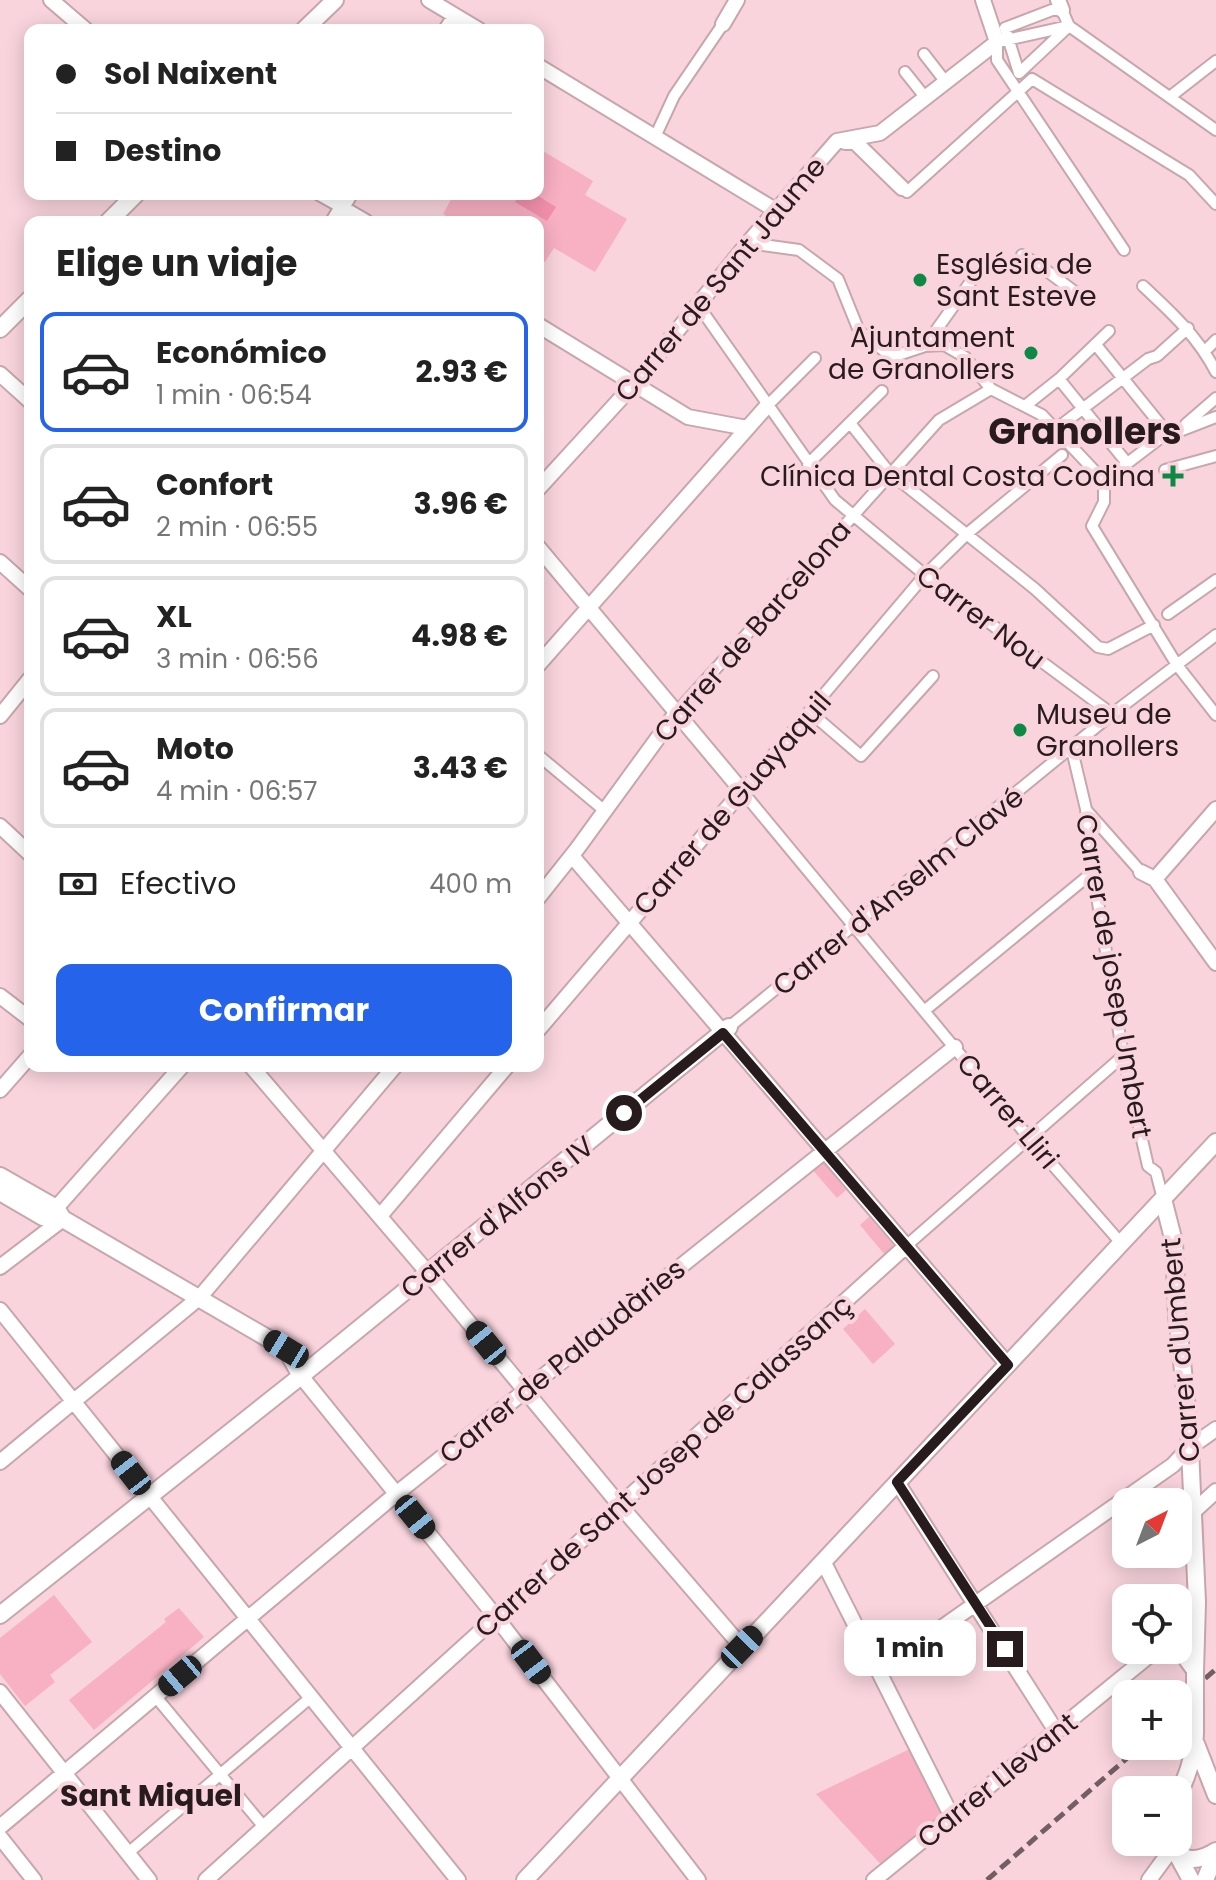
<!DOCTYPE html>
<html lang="es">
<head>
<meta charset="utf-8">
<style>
	body { margin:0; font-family:Poppins,sans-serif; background:#f2f2f2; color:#222; height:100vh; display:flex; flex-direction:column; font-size:30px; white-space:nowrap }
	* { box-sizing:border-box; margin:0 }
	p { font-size:26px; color:#767676 }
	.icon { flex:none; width:44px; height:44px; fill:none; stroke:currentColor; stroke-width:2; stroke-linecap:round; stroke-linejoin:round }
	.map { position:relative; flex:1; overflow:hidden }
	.side { position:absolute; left:24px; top:216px; width:520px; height:856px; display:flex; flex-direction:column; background:#fff; border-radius:16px; box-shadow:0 4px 20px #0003 }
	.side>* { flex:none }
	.hud { position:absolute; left:24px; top:24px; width:520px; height:176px; border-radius:16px; box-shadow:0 4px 20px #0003; display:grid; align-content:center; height:176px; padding:0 32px; background:#fff }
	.needle { width:52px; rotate:42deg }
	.tools { position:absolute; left:1112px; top:1488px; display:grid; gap:16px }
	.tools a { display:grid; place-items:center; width:80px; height:80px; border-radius:16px; background:#fff; box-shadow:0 4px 20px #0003; font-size:40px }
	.end { position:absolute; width:36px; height:36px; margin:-18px; border:10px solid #281b1e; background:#fff; box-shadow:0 0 0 4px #fff }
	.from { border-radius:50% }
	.bubble { position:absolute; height:56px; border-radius:16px; background:#fff; box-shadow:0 4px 20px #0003; font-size:26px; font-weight:700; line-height:56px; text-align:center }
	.car { position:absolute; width:24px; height:48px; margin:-24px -12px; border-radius:10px; box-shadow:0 0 6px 2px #0007; background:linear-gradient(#222 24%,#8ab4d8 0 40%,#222 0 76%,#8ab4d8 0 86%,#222 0) }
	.hud b { display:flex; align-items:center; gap:28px; height:76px; font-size:30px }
	.hud b+b { border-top:2px solid #e0e0e0 }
	.hud i { width:20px; height:20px; background:#222 }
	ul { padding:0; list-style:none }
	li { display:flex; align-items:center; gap:24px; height:120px; margin:0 16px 12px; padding:0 16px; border:4px solid #e0e0e0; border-radius:16px }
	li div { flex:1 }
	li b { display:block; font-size:30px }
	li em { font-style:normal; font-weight:700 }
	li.on { border-color:#2563eb }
	li>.icon { width:72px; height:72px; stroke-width:1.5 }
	h2 { padding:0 32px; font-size:36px; line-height:96px }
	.pay { display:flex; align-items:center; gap:20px; height:88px; padding:0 32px; font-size:30px }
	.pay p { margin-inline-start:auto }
	.action { display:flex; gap:16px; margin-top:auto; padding:16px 32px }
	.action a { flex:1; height:92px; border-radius:16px; background:#2563eb; color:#fff; font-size:32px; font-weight:700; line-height:92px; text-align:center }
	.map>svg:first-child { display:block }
</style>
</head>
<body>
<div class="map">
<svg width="1216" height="1880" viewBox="0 0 1216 1880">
	<rect width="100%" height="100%" fill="#f9d4dd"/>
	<path fill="#f8b0c3" d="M538,148L593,181L585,195L627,219L595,272L554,248L545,262L538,258V222H456L443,214L454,194H538Z
		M821,1160L846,1190L837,1198L811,1168Z
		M869,1217L895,1247L885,1255L860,1225Z
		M865,1309L895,1344L873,1364L843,1329Z
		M54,1595L92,1642L50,1675L55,1682L25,1706L0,1674V1638Z
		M179,1608L204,1637L94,1730L69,1700L166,1622L164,1619Z
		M916,1746L952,1817L886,1870L816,1794Z"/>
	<path fill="#f290ac" d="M520,194H535L556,207L547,221L515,202Z"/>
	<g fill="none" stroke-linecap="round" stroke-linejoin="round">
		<g stroke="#c8a6ae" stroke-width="14">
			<path id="pedestrian" d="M1052,10H1062L1069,26L1019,73L1005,28Z
				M924,54L945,81
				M905,72L925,97
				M1171,96L1216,61
				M655,137L674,96L723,24
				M902,188L907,192L1032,79L1189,175L1216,204
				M317,194L342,208
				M748,243L799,250L838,279L859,331L892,357L925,346L944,345L965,357L991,389L1042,415L1104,481
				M1124,250L997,60V42L1069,26L1216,130
				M1022,255L1039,265L1083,298
				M1143,286C1172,313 1198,337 1216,372
				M698,305L835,500L925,575L1112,714
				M1096,345L1168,434
				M925,346L974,277
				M1205,351L1216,340
				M1059,379L1127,463
				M767,406L815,358
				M1025,406L1059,379L1109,331
				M850,423L889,472L1035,589L1098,647L1108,649L1154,625
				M1186,424L1216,398
				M1056,429L1148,359L1157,356L1188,328
				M1062,455L968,533L925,575L742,791L1030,1139L1121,1243
				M808,464L882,391
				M1165,470L1216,456
				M1104,481V502L1092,526L1177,665L1216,715
				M1104,481L1159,439L1216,417
				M1168,614L1216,580
				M810,712L861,756L933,676
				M676,713L939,420L991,389
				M1072,750L1086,809L1093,872L1123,1056L1148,1166L1156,1172L1163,1199
				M538,755L605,811
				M1087,811L1141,872
				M924,1011L1093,872
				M729,1027L1112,714L1216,635
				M906,1246L1123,1056
				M156,1697L264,1827
				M128,1853L310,1698"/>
		</g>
		<g stroke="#c8a6ae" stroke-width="18">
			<path id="minor" d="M51,0L86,30
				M429,0L479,30
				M1058,0L1062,10
				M723,24L737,0
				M446,30L455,16
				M538,66L775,210
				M845,142H855L902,188
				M342,208L366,222
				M333,222L350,194
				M538,325L688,417L747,428
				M0,374L30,401
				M538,489L634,384L748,243L837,141L880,133L997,42L983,0
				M538,547L742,791L538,1030
				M0,562L30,589
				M538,665L767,406
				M0,716L30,679
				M0,826L30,854
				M572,856L1008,1365
				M1141,872L1155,879L1216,963
				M1155,879L1216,809
				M538,898L577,849L676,713
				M0,996L30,1019
				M251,1066L428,1273L618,1503L742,1647
				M0,1090L30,1056
				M56,1208L182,1066
				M380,1216L507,1066
				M0,1267L63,1219
				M0,1310L458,1880
				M301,1376L496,1617L698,1880
				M0,1462L200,1297L395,1066
				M897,1482L1056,1731
				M1193,1512L1216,1491
				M823,1561L952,1817
				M1178,1648L1195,1672
				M880,1671L1173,1465L1189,1448L1216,1429
				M0,1692L149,1880
				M0,1827L396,1494L955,1047
				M0,1837L34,1880
				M206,1880C438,1668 671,1456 906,1246
				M874,1880L1156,1650
				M1149,1880L1171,1850"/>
		</g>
		<g stroke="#c8a6ae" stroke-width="20">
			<path id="tertiary" d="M304,30L335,0
				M108,222L136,194
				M0,329L30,299
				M0,1176L56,1208L63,1219
				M0,1192L43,1217L63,1219L286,1349L301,1376
				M1163,1199L1174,1242L1177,1315L1189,1427L1197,1602L1195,1672
				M0,1615L301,1376L729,1027
				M1196,1744L1216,1795
				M1180,1791C1190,1770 1196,1750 1195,1726
				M1165,1842C1180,1861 1196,1864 1216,1851
				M1178,1856L1191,1880
				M525,1880L1216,1142
				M1205,1880L1216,1853"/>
		</g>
		<use href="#pedestrian" stroke="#fff" stroke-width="10"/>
		<use href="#minor" stroke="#fff" stroke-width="14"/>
		<use href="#tertiary" stroke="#fff" stroke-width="16"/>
		<path stroke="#735e63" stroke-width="5" stroke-dasharray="12 6" stroke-linecap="butt" d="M1178,1702L1216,1669
			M987,1880L1141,1746"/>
		<g stroke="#c8a6ae" stroke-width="20" stroke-linecap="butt">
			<path id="tertiary-bridge" d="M1195,1672V1726"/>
		</g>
		<use href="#tertiary-bridge" stroke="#fff" stroke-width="16"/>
	</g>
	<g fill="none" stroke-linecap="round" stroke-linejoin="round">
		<path stroke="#281b1e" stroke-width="10" d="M624,1113L723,1033L1008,1365L897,1482L1005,1649"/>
	</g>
	<g fill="#0d8943" stroke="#f9d4dd" stroke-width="3">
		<circle cx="920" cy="280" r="8"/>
		<circle cx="1031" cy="353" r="8"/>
		<path d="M1169 464h8v8h8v8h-8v8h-8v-8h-8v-8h8z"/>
		<circle cx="1020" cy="730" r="8"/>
	</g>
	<g text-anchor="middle" stroke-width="8" stroke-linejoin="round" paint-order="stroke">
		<g font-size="28" fill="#281b1e" stroke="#f9d4dd" text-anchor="start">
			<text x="936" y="274">Església de<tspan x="936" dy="32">Sant Esteve</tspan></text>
			<text x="1015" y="347" text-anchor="end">Ajuntament<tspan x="1015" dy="32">de Granollers</tspan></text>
			<text x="1155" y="486" text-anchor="end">Clínica Dental Costa Codina</text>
			<text x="1036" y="724">Museu de<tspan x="1036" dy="32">Granollers</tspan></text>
		</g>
		<g font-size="28" fill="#281b1e" stroke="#f9d4dd">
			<text transform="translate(720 279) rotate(-50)" y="10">Carrer de Sant Jaume</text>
			<text transform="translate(981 617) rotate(37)" y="10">Carrer Nou</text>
			<text transform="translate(752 631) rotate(-49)" y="10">Carrer de Barcelona</text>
			<text transform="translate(732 803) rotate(-49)" y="10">Carrer de Guayaquil</text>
			<text transform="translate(898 891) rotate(-39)" y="10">Carrer d'Anselm Clavé</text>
			<text transform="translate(1114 976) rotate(80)" y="10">Carrer de josep Umbert</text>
			<text transform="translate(1008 1111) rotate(50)" y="10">Carrer Lliri</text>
			<text transform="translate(497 1217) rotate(-39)" y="10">Carrer d'Alfons IV</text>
			<text transform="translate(1180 1350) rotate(-95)" y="10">Carrer d'Umbert</text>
			<text transform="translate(562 1361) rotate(-39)" y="10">Carrer de Palaudàries</text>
			<text transform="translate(663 1466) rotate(-42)" y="10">Carrer de Sant Josep de Calassanç</text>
			<text transform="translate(997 1780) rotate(-39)" y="10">Carrer Llevant</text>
		</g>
		<g font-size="30" font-weight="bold" fill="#281b1e" stroke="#f9d4dd">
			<text x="151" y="1806">Sant Miquel</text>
		</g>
		<g font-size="36" font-weight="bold" fill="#281b1e" stroke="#f9d4dd">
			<text x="1085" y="444">Granollers</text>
		</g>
	</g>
</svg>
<div class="tools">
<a><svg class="needle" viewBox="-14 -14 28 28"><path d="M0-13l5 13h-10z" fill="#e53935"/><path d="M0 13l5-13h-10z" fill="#767676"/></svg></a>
<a><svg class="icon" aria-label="locate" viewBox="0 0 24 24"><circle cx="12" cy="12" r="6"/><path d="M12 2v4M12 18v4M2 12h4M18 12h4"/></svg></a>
<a>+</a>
<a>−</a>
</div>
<i class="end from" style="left:624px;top:1113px"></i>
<i class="end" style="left:1005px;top:1649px"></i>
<div class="bubble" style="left:844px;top:1620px;width:132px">1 min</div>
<i class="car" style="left:486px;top:1343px;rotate:321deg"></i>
<i class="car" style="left:286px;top:1349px;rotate:301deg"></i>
<i class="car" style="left:131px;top:1473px;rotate:322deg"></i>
<i class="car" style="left:415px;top:1517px;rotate:141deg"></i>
<i class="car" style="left:742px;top:1647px;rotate:44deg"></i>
<i class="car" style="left:531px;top:1662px;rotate:143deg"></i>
<i class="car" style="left:180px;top:1676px;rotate:230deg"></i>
<div class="hud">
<b><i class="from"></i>Sol Naixent</b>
<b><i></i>Destino</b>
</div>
<section class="side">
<h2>Elige un viaje</h2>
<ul>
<li class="on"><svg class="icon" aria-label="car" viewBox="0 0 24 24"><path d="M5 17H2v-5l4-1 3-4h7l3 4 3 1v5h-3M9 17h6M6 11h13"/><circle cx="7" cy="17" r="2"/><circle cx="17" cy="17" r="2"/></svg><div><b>Económico</b><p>1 min · 06:54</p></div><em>2.93 €</em></li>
<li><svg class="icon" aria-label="car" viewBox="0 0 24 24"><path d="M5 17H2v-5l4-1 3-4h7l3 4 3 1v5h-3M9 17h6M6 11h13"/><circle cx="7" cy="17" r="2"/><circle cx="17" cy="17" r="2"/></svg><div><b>Confort</b><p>2 min · 06:55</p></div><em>3.96 €</em></li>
<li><svg class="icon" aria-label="car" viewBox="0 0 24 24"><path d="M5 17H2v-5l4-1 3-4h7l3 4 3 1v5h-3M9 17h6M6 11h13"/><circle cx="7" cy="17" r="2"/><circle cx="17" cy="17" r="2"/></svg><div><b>XL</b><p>3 min · 06:56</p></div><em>4.98 €</em></li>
<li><svg class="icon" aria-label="car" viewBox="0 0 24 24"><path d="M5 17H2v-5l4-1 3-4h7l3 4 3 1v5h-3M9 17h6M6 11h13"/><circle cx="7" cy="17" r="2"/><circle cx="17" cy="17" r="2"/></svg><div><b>Moto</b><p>4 min · 06:57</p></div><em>3.43 €</em></li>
</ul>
<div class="pay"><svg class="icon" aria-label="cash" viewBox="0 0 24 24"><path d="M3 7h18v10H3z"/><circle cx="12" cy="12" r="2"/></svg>Efectivo<p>400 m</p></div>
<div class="action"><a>Confirmar</a></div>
</section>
</div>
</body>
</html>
